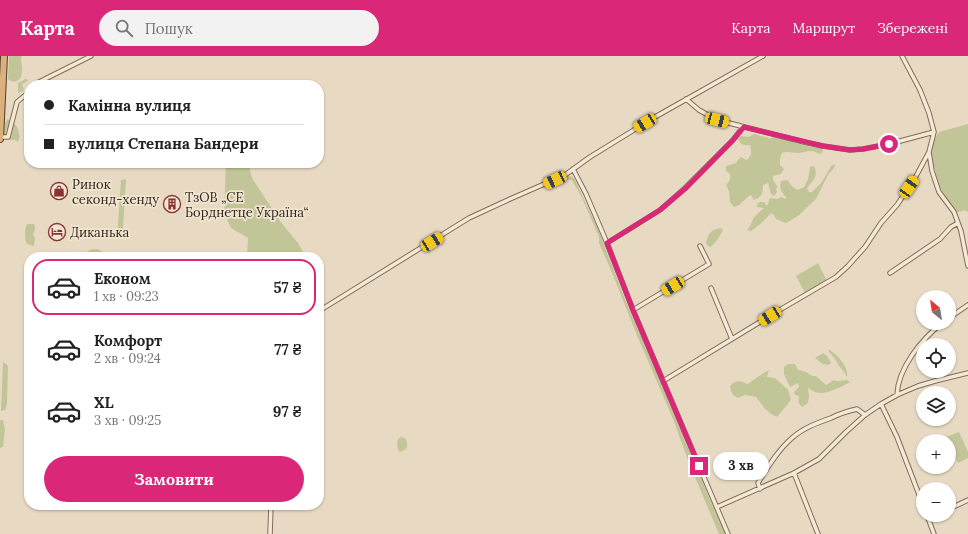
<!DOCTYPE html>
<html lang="uk">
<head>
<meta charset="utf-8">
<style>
	body { margin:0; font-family:Lora,serif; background:#f2f2f2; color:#222; height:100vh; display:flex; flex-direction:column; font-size:15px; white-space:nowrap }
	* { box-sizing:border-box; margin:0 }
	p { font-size:13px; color:#767676 }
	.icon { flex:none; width:22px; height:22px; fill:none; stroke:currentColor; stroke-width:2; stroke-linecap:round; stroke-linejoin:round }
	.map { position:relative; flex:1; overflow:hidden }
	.details { position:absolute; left:24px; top:196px; width:300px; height:258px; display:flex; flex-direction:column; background:#fff; border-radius:16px; box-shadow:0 1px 3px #0004 }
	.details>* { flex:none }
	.top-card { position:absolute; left:24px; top:24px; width:300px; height:88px; border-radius:16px; box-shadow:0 1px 3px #0004; display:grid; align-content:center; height:88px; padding:0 20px; background:#fff }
	.needle { width:26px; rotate:330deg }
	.tools { position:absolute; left:916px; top:234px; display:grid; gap:8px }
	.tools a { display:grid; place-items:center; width:40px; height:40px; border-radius:50%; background:#fff; box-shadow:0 1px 3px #0004; font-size:20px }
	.end { position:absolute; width:18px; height:18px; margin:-9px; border:5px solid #db2777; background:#fff; box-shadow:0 0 0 2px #fff }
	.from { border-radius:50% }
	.bubble { position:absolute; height:28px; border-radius:14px; background:#fff; box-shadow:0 1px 3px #0004; font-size:13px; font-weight:700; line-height:28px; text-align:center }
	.car { position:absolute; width:12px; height:24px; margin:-12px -6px; border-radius:5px; box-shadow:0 0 3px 1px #0007; background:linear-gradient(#f5c518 24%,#345 0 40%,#f5c518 0 76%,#345 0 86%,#f5c518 0) }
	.top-card b { display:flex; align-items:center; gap:14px; height:38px; font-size:15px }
	.top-card b+b { border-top:1px solid #e0e0e0 }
	.top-card i { width:10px; height:10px; background:#222 }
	ul { padding:7px 0 0; list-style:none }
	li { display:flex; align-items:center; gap:12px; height:56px; margin:0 8px 6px; padding:0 12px; border:2px solid transparent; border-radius:16px }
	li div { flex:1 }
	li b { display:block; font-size:15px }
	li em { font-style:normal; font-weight:700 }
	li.on { border-color:#db2777 }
	li>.icon { width:36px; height:36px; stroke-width:1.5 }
	.action { display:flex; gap:8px; margin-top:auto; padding:8px 20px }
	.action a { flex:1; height:46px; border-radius:24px; background:#db2777; color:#fff; font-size:16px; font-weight:700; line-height:46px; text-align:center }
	header { display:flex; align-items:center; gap:24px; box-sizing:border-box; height:56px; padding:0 20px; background:#db2777; color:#fff }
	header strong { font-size:19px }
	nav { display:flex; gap:22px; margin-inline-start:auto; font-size:14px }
	.search { width:280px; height:36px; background:#f2f2f2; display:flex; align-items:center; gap:10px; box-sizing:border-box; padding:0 14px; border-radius:22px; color:#767676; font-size:15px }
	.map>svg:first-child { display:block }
</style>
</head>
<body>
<header>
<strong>Карта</strong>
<div class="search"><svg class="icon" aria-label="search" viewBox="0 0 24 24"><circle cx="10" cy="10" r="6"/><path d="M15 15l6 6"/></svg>Пошук</div>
<nav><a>Карта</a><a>Маршрут</a><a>Збережені</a></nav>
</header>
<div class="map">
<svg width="968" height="478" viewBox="0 0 968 478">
	<rect width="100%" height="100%" fill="#e8dac2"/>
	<path fill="#c2c597" d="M9,0H22L21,2C21,7 23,12 22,16C22,24 14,29 8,23Z
		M25,23H27L28,25L22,28L24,34L21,36L18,37V27L22,25Z
		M7,63C11,64 15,67 17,71C19,74 18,77 20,80L18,86L15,84H9L4,79L5,67Z
		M968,68V155L966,156L965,154L956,157L939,130L932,102L931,95L935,82L939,76Z
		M754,78C759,79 762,81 767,81L769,83L774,81L779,83H786L795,87L810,91L822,92L823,96L820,98C817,97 814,95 811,95C806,95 802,97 798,97C792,97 787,95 782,97L780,102V109L784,113L781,118L773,120V124L778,131L776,132L777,136L774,140L771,138L768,127L763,129C763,137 762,142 753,144L752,140L750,139L739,149L734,151L730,146L729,135L726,129L730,124V118L726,115V110L736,107L738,104L741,101L747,104C752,99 752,96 750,89C744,90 741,89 738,83L740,80L749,81Z
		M226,107H248L252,122L280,165L297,186V185L302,194L305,201H247L248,182L231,172L224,157Z
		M835,108L834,112L828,119L816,143L798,160L786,167L776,163L774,159L771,157C765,164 759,170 751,175L747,174L750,170L754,161L764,152L756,151L759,146H764L767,150L770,142L777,143L782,141L786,143V141C781,136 779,132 781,125L788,124C789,128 793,131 797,134L804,131L808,123L810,111L814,110C819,119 813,125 807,132L809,136H812L822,126L831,110Z
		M568,120L573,121L575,124L598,173L626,246L668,341L710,444L726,478H719L689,407L673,363L636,277L613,219L599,187V181L582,142L572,124H565L540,134Z
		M126,123L123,171L127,182H117L121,124Z
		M27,168H34C36,171 35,175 33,178L35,183L34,190L27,188C24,184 25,171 27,168Z
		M721,172L723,174L718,183L711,191L708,190L706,187C709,177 710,174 721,172Z
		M92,193H98L107,199V200L98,201L87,199L86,198L88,195Z
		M140,197L155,199L159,200V201H137L134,200V198Z
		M818,207L827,225L805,237L796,220Z
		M828,293C837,298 849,311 847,321L844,316L839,310L835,303L829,296Z
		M823,297L827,300L831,307L828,309L823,308L815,302Z
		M3,306L7,309L8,311L7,348L5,354L1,355Z
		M788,308H795L798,314L806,316L812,320H816L826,329L834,324L838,325L847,324L850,326C844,330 826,338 820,337C815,337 812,334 808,332L809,340L808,347L802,351C798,347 798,345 799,340L795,339L794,336L799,331L798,327L790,331L784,318V311Z
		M769,314L767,321L775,322L788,334L791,344L777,361C766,356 763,350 756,341L745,339L738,342C732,339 731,336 730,330C737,323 739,325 748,328C755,323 761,318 769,314Z
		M0,364H3L5,373L3,391L0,392Z
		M959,376L968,396V402L958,407L949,388V385H948L946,381Z
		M401,381L405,382C409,389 408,393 400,396L398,394L397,386L398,383Z"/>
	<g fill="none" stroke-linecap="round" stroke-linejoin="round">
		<g stroke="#806c5b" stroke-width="5.5">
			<path id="minor" d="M36,29L39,26L91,0
				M686,43L699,54L717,64L808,87L823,90L850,94L863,93L889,88L934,76
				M0,81H8L17,46L29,36
				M929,96L932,115L939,136L954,156L961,175L968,210
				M573,113L586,138L607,187L633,254L728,478
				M607,187L660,154L685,132L733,84L743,71
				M890,217L940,183L951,171L958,167
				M711,232L732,283
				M633,254L709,208L700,190
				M319,255L469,162L510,143L565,119L590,101L655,61L763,0
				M949,262L968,249
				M663,325L783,252L836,221L848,210L865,191L881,167L897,149L915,122L929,96L934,76L929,57L920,34L902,0
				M897,339C898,312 921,284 942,267
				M881,348L897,381L923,449
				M794,417L818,478
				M760,433L758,427C768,411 778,394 792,382C803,372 817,367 831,362C839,358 848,355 857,353L865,359
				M717,451L794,417L819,403L846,376L865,359L881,348L897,339L918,330L935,325L968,317
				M949,453L968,444
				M270,478L271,449
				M934,478L928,462L936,459"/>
		</g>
		<g stroke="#4e3c2f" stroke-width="8">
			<path id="trunk" d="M0,83L4,0"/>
		</g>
		<use href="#minor" stroke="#f4e9d4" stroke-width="3.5"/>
		<use href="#trunk" stroke="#dcb07b" stroke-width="6"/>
	</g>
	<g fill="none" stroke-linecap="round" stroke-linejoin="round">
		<path stroke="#db2777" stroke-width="5" d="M699,410L633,254L607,187L660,154L686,132L733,84L744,71L823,90L850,94L863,93L889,88"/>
	</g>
	<defs>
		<g id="shop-ring" transform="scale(0.9)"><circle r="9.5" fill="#f1e5d0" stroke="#893137" stroke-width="1.5"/><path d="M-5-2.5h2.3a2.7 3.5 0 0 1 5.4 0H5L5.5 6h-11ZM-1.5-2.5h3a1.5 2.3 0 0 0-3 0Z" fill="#893137"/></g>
		<g id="building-ring" transform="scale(0.9)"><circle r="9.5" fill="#f1e5d0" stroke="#893137" stroke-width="1.5"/><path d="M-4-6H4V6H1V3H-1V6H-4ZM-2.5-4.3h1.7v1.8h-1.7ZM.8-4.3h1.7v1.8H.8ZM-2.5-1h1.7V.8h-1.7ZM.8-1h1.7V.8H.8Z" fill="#893137"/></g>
		<g id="hotel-ring" transform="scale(0.9)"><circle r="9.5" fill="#f1e5d0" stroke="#893137" stroke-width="1.5"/><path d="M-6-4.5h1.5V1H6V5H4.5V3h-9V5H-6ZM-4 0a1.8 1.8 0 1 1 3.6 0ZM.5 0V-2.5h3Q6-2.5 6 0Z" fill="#893137"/></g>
	</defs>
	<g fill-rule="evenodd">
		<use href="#shop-ring" x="59" y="135"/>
		<use href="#building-ring" x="172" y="148"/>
		<use href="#hotel-ring" x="57" y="176"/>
	</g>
	<g text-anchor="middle" stroke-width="3.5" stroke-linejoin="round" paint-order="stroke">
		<g font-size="13" fill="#31261e" stroke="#f1e5d0" text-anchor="start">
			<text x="72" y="133">Ринок<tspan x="72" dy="15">секонд-хенду</tspan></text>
			<text x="185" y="146">ТзОВ „СЕ<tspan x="185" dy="15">Борднетце Україна“</tspan></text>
			<text x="70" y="181">Диканька</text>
		</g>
	</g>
</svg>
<div class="tools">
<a><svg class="needle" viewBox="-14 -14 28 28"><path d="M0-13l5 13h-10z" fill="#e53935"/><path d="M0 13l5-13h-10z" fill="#767676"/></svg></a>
<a><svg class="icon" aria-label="locate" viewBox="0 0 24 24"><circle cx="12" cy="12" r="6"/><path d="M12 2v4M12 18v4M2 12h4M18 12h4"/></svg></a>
<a><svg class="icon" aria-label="layers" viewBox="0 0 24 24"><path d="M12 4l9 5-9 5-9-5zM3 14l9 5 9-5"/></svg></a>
<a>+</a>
<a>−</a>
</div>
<i class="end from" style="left:889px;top:88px"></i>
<i class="end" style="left:699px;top:410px"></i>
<div class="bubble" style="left:713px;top:396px;width:56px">3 хв</div>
<i class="car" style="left:717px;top:64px;rotate:105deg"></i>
<i class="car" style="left:645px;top:67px;rotate:239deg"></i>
<i class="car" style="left:555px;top:124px;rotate:245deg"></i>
<i class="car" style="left:909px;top:131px;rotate:34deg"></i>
<i class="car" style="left:432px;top:186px;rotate:58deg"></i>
<i class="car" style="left:673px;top:230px;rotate:239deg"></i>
<i class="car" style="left:770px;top:260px;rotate:238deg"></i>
<div class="top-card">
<b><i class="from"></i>Камінна вулиця</b>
<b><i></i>вулиця Степана Бандери</b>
</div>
<section class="details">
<ul>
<li class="on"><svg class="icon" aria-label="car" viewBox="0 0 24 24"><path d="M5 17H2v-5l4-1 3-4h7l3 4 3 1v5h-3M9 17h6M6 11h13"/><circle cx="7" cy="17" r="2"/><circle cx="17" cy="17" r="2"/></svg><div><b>Економ</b><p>1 хв · 09:23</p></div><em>57 ₴</em></li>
<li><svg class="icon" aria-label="car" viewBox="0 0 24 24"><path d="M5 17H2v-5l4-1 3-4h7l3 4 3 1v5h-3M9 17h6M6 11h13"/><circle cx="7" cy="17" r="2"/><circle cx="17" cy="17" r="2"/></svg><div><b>Комфорт</b><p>2 хв · 09:24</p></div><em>77 ₴</em></li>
<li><svg class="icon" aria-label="car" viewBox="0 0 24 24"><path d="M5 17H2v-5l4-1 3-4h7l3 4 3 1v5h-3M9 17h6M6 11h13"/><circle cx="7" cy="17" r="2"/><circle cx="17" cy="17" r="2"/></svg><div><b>XL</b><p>3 хв · 09:25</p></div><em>97 ₴</em></li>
</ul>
<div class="action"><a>Замовити</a></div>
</section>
</div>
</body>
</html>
